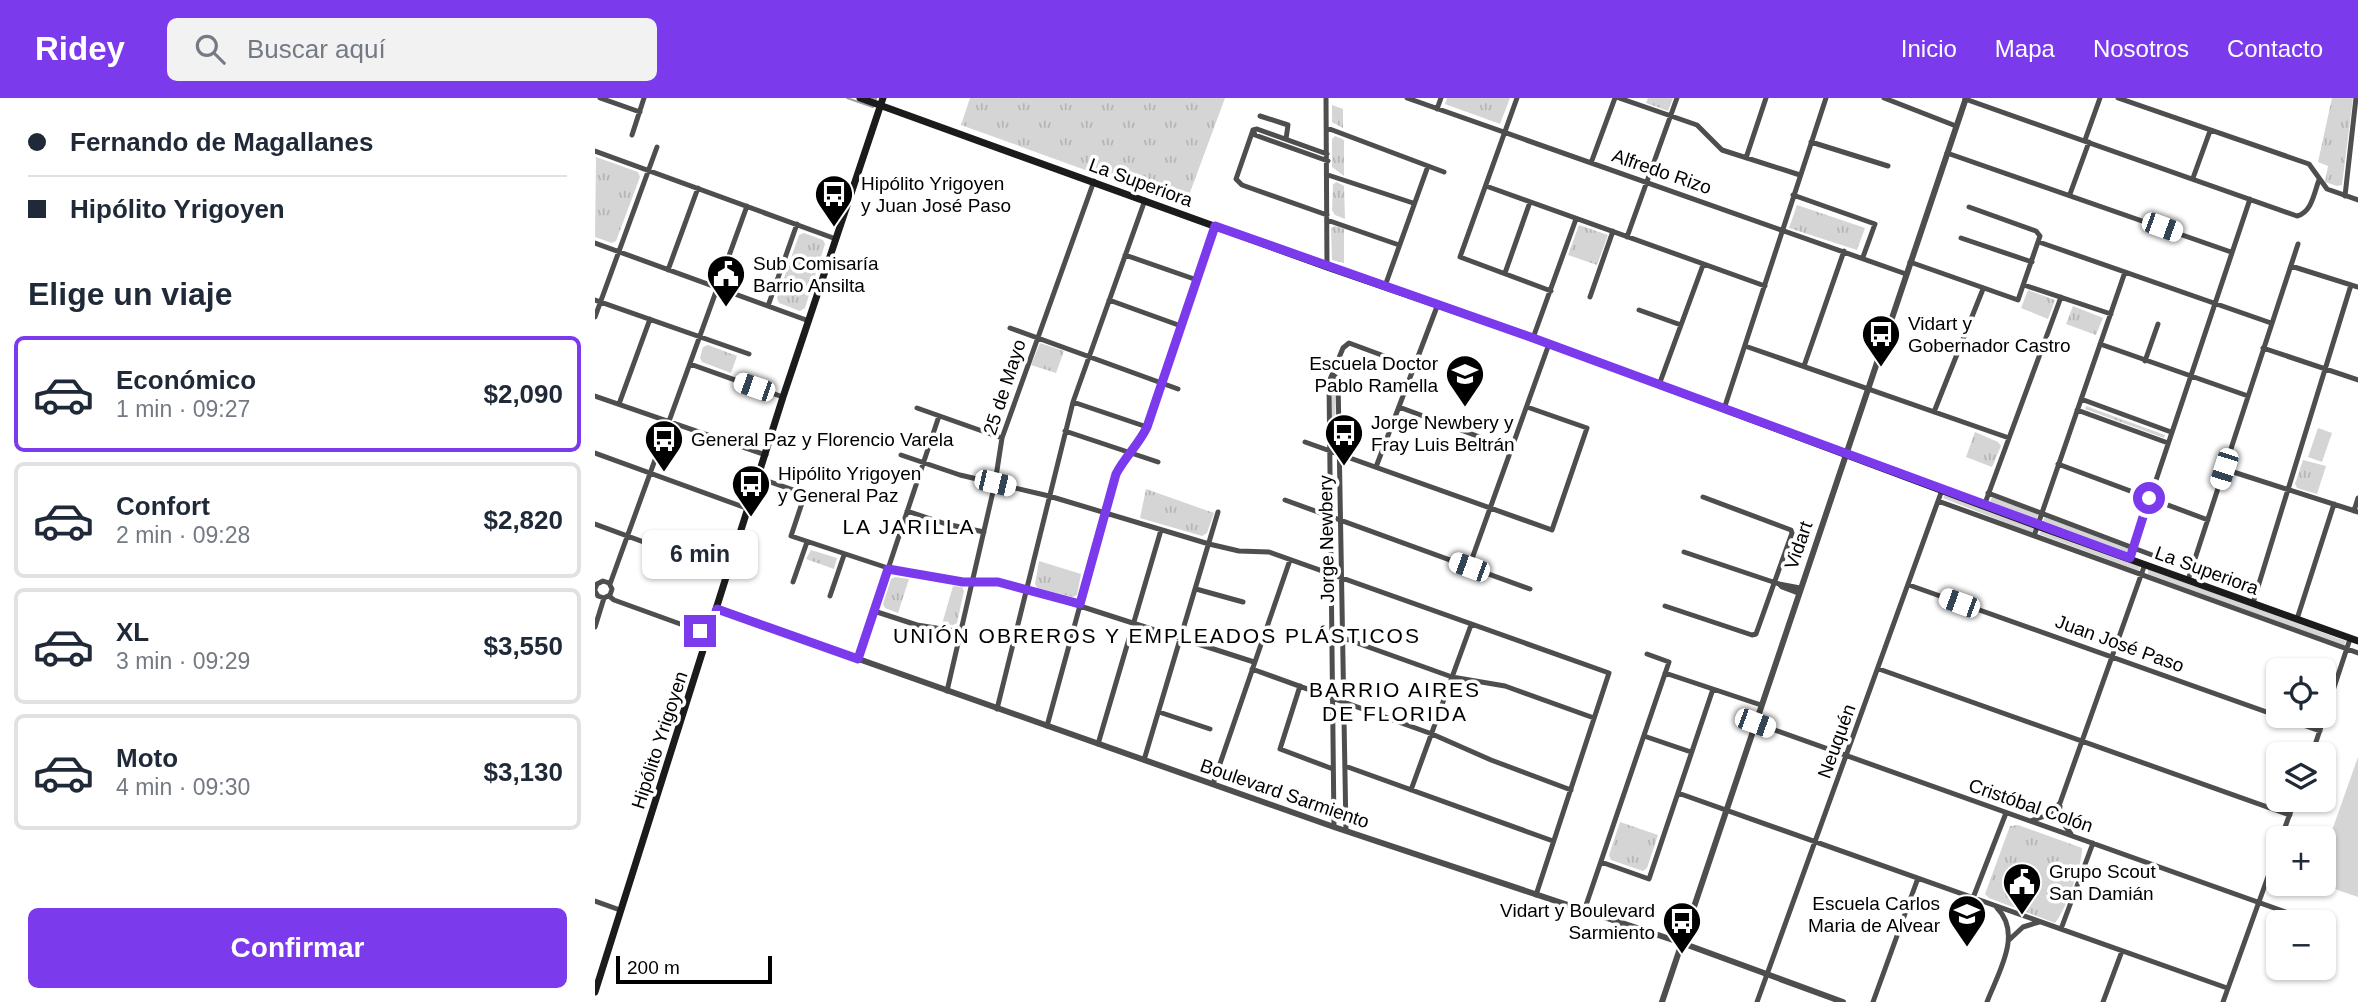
<!DOCTYPE html>
<html lang="es">
<head>
<meta charset="utf-8">
<style>
	body { margin:0; font-family:Helvetica,sans-serif; background:#f2f2f3; color:#1f2937; height:100vh; display:flex; flex-direction:column; font-size:26px; white-space:nowrap }
	* { box-sizing:border-box; margin:0 }
	p { font-size:23px; color:#747a83 }
	.icon { flex:none; width:38px; height:38px; fill:none; stroke:currentColor; stroke-width:2; stroke-linecap:round; stroke-linejoin:round }
	.map { position:relative; flex:1; overflow:hidden }
	.side { display:flex; flex-direction:column; background:#fff; width:595px }
	.side>* { flex:none }
	.banner { display:grid; align-content:center; height:154px; padding:0 28px; background:#fff }
	.fabs { position:absolute; left:1671px; top:560px; display:grid; gap:14px }
	.fabs a { display:grid; place-items:center; width:70px; height:70px; border-radius:10px; background:#fff; box-shadow:0 2px 5px #0004; font-size:35px }
	.scale { position:absolute; left:21px; bottom:18px; width:156px; box-sizing:border-box; padding-left:7px; border:4px solid #000; border-top:0; font-size:19px; line-height:24px; white-space:nowrap; color:#000; -webkit-text-stroke:5px #fff; paint-order:stroke }
	.end { position:absolute; width:32px; height:32px; margin:-16px; border:9px solid #7c3aed; background:#fff; box-shadow:0 0 0 4px #fff }
	.from { border-radius:50% }
	.bubble { position:absolute; height:49px; border-radius:10px; background:#fff; box-shadow:0 2px 5px #0004; font-size:23px; font-weight:800; line-height:49px; text-align:center }
	.car { position:absolute; width:21px; height:42px; margin:-21px -10px; border-radius:9px; box-shadow:0 0 5px 2px #0007; background:linear-gradient(#fff 24%,#345 0 40%,#fff 0 76%,#345 0 86%,#fff 0) }
	.banner b { display:flex; align-items:center; gap:24px; height:66px; font-size:26px }
	.banner b+b { border-top:2px solid #e0e1e3 }
	.banner i { width:18px; height:18px; background:#1f2937 }
	ul { padding:0; list-style:none }
	li { display:flex; align-items:center; gap:21px; height:116px; margin:0 14px 10px; padding:0 14px; border:4px solid #e0e1e3; border-radius:10px }
	li div { flex:1 }
	li b { display:block; font-size:26px }
	li em { font-style:normal; font-weight:800 }
	li.selected { border-color:#7c3aed }
	li>.icon { width:63px; height:63px; stroke-width:1.5 }
	h2 { padding:0 28px; font-size:32px; line-height:84px }
	.primary-button { display:flex; gap:14px; margin-top:auto; padding:14px 28px }
	.primary-button a { flex:1; height:80px; border-radius:10px; background:#7c3aed; color:#fff; font-size:28px; font-weight:800; line-height:80px; text-align:center }
	header { display:flex; align-items:center; gap:42px; box-sizing:border-box; height:98px; padding:0 35px; background:#7c3aed; color:#fff }
	header strong { font-size:33px }
	nav { display:flex; gap:38px; margin-inline-start:auto; font-size:24px }
	.search { width:490px; height:63px; background:#f2f2f3; display:flex; align-items:center; gap:18px; box-sizing:border-box; padding:0 24px; border-radius:10px; color:#747a83; font-size:26px }
	main { display:flex; flex:1; min-height:0 }
	.map>svg:first-child { display:block }
</style>
</head>
<body>
<header>
<strong>Ridey</strong>
<div class="search"><svg class="icon" aria-label="search" viewBox="0 0 24 24"><circle cx="10" cy="10" r="6"/><path d="M15 15l6 6"/></svg>Buscar aquí</div>
<nav><a>Inicio</a><a>Mapa</a><a>Nosotros</a><a>Contacto</a></nav>
</header>
<main>
<section class="side">
<div class="banner">
<b><i class="from"></i>Fernando de Magallanes</b>
<b><i></i>Hipólito Yrigoyen</b>
</div>
<h2>Elige un viaje</h2>
<ul>
<li class="selected"><svg class="icon" aria-label="car" viewBox="0 0 24 24"><path d="M5 17H2v-5l4-1 3-4h7l3 4 3 1v5h-3M9 17h6M6 11h13"/><circle cx="7" cy="17" r="2"/><circle cx="17" cy="17" r="2"/></svg><div><b>Económico</b><p>1 min · 09:27</p></div><em>$2,090</em></li>
<li><svg class="icon" aria-label="car" viewBox="0 0 24 24"><path d="M5 17H2v-5l4-1 3-4h7l3 4 3 1v5h-3M9 17h6M6 11h13"/><circle cx="7" cy="17" r="2"/><circle cx="17" cy="17" r="2"/></svg><div><b>Confort</b><p>2 min · 09:28</p></div><em>$2,820</em></li>
<li><svg class="icon" aria-label="car" viewBox="0 0 24 24"><path d="M5 17H2v-5l4-1 3-4h7l3 4 3 1v5h-3M9 17h6M6 11h13"/><circle cx="7" cy="17" r="2"/><circle cx="17" cy="17" r="2"/></svg><div><b>XL</b><p>3 min · 09:29</p></div><em>$3,550</em></li>
<li><svg class="icon" aria-label="car" viewBox="0 0 24 24"><path d="M5 17H2v-5l4-1 3-4h7l3 4 3 1v5h-3M9 17h6M6 11h13"/><circle cx="7" cy="17" r="2"/><circle cx="17" cy="17" r="2"/></svg><div><b>Moto</b><p>4 min · 09:30</p></div><em>$3,130</em></li>
</ul>
<div class="primary-button"><a>Confirmar</a></div>
</section>
<div class="map">
<svg width="1763" height="904" viewBox="0 0 1763 904">
	<defs>
		<pattern id="park-tufts" width="24" height="20" patternUnits="userSpaceOnUse" patternTransform="scale(1.75)"><rect width="24" height="20" fill="#d5d5d5"/><path d="M3 7l-1-3M5 7V3M7 7l1-3M15 17l-1-3M17 17v-4M19 17l1-3" fill="none" stroke="#b5b5b5"/></pattern>
	</defs>
	<rect width="100%" height="100%" fill="#fff"/>
	<path fill="#d5d5d5" d="M739,285L741,286L740,345L737,340V286Z
		M1723,330L1737,335L1727,364L1713,359Z
		M1350,397L1439,430L1437,435L1348,400Z
		M1397,399L1443,416L1442,421L1395,404Z
		M1450,418L1534,450L1532,454L1448,423Z
		M1447,432L1545,468L1544,473L1444,436Z
		M1553,471L1751,543L1749,548L1553,476Z
		M1763,659V799L1725,786H1729V755Z"/>
	<path fill="url(#park-tufts)" d="M375,0H630L590,108L366,27Z
		M852,0H915L905,26L850,6Z
		M1053,0H1078L1073,13L1051,5Z
		M1737,0H1758L1747,87L1742,88L1730,84L1733,68L1723,64Z
		M737,7L748,11V30L737,24Z
		M740,38L749,42V78L737,69V41Z
		M1,59L43,74L45,79L21,143L17,145L0,139Z
		M742,84L749,88L750,121L740,117L737,112L738,86Z
		M1202,107L1270,130L1262,152L1194,130Z
		M984,127L1013,137L1002,167L973,157Z
		M740,128L749,131V165L737,162L736,130Z
		M209,135L228,142L230,146L210,210L205,213L184,205L182,200L204,137Z
		M1433,192L1460,202L1453,221L1426,210Z
		M1478,208L1508,220L1501,237L1471,226Z
		M445,245L469,253L461,275L436,267Z
		M113,247L142,258L136,275L107,264L105,260L108,249Z
		M1491,308L1570,337L1569,340L1490,311Z
		M1380,334L1403,344L1406,348L1397,369L1371,359Z
		M1708,362L1731,368L1722,396L1702,390L1700,386Z
		M551,391L619,415L612,435L607,438L545,420Z
		M216,452L242,460L239,471L211,461Z
		M444,463L486,476L482,497L478,499L442,490L440,486Z
		M300,479L314,481L303,515L290,510L288,506L296,481Z
		M358,488L367,489L369,493L362,525L358,527L347,526Z
		M1025,724L1063,737L1052,770L1048,773L1016,762L1014,757Z
		M1423,727L1487,750C1488,765 1470,814 1460,825L1394,800L1390,796L1415,728Z"/>
	<g fill="none" stroke-linecap="round" stroke-linejoin="round">
		<path stroke="#9c9c9c" stroke-width="2" d="M252,0L278,9
			M277,0L281,1"/>
		<path stroke="#4e4e4e" stroke-width="5" d="M5,0L45,14
			M731,0L732,169
			M812,0L1311,176
			M922,0L865,159L956,193
			M1024,0L1102,27L1127,52L1205,77
			M1289,0L1361,28
			M1523,0L1714,66L1732,91L1763,102
			M1370,1L1702,118C1717,114 1719,95 1724,82
			M842,11L846,0
			M665,18L693,27L691,41
			M732,30L849,74
			M658,32L641,81L647,87L732,117
			M658,32L660,37L733,63
			M658,32L662,31L732,56
			M37,37L49,0
			M1490,42L1505,0
			M1216,44L1293,68
			M0,53L241,141
			M1352,55L1636,154
			M1151,60L1171,0
			M996,65L1020,0
			M733,77L818,105
			M1598,80L1615,33
			M891,88L1170,188
			M1475,96L1494,44
			M1198,97L1280,126L1268,159
			M1750,98L1761,0
			M732,122L804,147
			M1032,139L1082,0
			M1366,140L1437,164
			M1444,144L1676,225
			M0,145L214,223
			M530,157L602,182
			M1315,164L1423,202L1445,138L1441,133L1374,109
			M1696,168L1763,189
			M73,172L103,90
			M910,175L935,104
			M1429,187L1516,216
			M790,188L833,68
			M995,199L1018,133
			M0,202L154,256
			M514,202L586,228
			M173,208L202,126
			M1044,212L1086,227
			M0,219L62,49
			M415,230L583,291
			M938,240L981,121
			M1505,246L1653,298
			M1150,248L1414,340
			M1668,250L1763,282
			M1550,263L1563,226
			M95,266L188,299
			M1209,268L1249,153
			M738,277L743,281L751,733
			M1064,287L1108,167
			M0,298L171,357
			M1486,301L1576,334
			M478,304L552,329
			M24,306L55,221
			M804,309L917,351
			M322,310L407,340
			M1129,311L1231,0
			M1482,312L1573,345
			M1339,314L1388,191
			M470,333L563,364
			M710,344L957,432L992,330L932,309
			M0,355L154,411
			M306,357L365,377L454,398L614,446L644,453L674,454L1014,575L941,797
			M1463,366L1613,422
			M781,369L843,206
			M1629,371L1763,414
			M164,380L210,396L196,438L302,473L368,484H403L432,491L659,564
			M1393,395L1557,457
			M690,402L935,491
			M1343,403L1763,555
			M1389,408L1466,199
			M312,413L351,426L389,434
			M1759,413L1763,400
			M0,426L133,475
			M1439,438L1530,174
			M1089,454L1184,486L1205,490
			M1535,460L1655,101
			M874,469L954,246
			M1593,482L1703,146
			M198,484L212,444
			M15,486L152,108
			M1184,486L1187,489L1203,495
			M1314,487L1725,633
			M0,491L2,486L8,483L14,485L17,491L15,497L9,500L3,498L0,493
			M601,491L648,504
			M14,498L19,502L113,536
			M235,498L249,457
			M1658,505L1756,187
			M1070,508L1157,537L1161,536L1197,435L1196,432L1108,399
			M279,513L322,527L366,534
			M1702,521L1739,406
			M0,529L9,500
			M737,536L857,579L910,588L999,620
			M263,561L344,318
			M657,571L837,636L896,662L976,692
			M1284,571L1695,717
			M1070,575L1166,607
			M705,588L685,651L738,671
			M352,593L400,385L407,340L499,83
			M402,611L478,304L550,102
			M564,614L615,631
			M1160,625L1702,818
			M452,628L521,376L545,343L552,329L620,128
			M1049,638L1096,654
			M503,646L566,432
			M1717,656L1755,541
			M549,662L623,414
			M750,668L958,743
			M618,686L695,462
			M816,692L876,527
			M1083,695L1632,890
			M1465,708L1464,719L1476,736
			M1438,722L1453,717L1465,705L1550,466
			M739,729L734,284L748,250L754,245L819,269
			M1686,740L1700,702
			M1006,764L1054,781L1118,591
			M1378,800L1411,715
			M0,803L25,812
			M989,813L1074,564L1052,556
			M1466,831L1498,745
			M1414,842L1428,829L1444,824
			M1162,904L1347,392
			M1278,904L1323,780
			M1392,904C1403,875 1428,836 1402,810
			M1508,904L1527,853
			M1628,904L1684,748"/>
		<path stroke="#4e4e4e" stroke-width="6" d="M122,511L739,729L1087,845L1248,904
			M1067,904L1371,0"/>
		<path stroke="#1b1b1b" stroke-width="7" d="M265,0L732,169L938,240L1442,428L1763,543
			M0,894L188,299L288,0"/>
	</g>
	<g fill="none" stroke-linecap="round" stroke-linejoin="round">
		<path stroke="#7c3aed" stroke-width="9" d="M105,533L113,536L122,511L263,561L293,471L368,484H403L485,506L521,376C530,359 544,346 552,329L620,128L938,240L1535,460L1554,400"/>
	</g>
	<defs>
		<g id="bus-pin" transform="scale(2.0125)"><path d="M0 17L-7.5 6A9.5 9.5 0 1 1 7.5 6Z" fill="#000" stroke="#fff"/><path d="M-5-6H5V4H4V6H2V4H-2V6H-4V4H-5ZM-3.5-4V0h7V-4ZM-3.5 1.2v1.5H-2V1.2ZM2 1.2v1.5H3.5V1.2Z" fill="#fff"/></g>
		<g id="civic-pin" transform="scale(2.0125)"><path d="M0 17L-7.5 6A9.5 9.5 0 1 1 7.5 6Z" fill="#000" stroke="#fff"/><path d="M-.6-6.5H3V-4.5H.6V-3L4-1V1h2V6H-6V1h2V-1L-.6-3ZM-1.2 2.5V6h2.4V2.5Z" fill="#fff"/></g>
		<g id="school-pin" transform="scale(2.0125)"><path d="M0 17L-7.5 6A9.5 9.5 0 1 1 7.5 6Z" fill="#000" stroke="#fff"/><path d="M0-5L7-2L0 1L-7-2ZM-4 1L0 2.5L4 1V4Q0 6-4 4Z" fill="#fff"/></g>
	</defs>
	<g fill-rule="evenodd">
		<use href="#bus-pin" x="239" y="96"/>
		<use href="#civic-pin" x="131" y="176"/>
		<use href="#bus-pin" x="1286" y="236"/>
		<use href="#school-pin" x="870" y="276"/>
		<use href="#bus-pin" x="749" y="335"/>
		<use href="#bus-pin" x="69" y="341"/>
		<use href="#bus-pin" x="156" y="386"/>
		<use href="#civic-pin" x="1427" y="784"/>
		<use href="#school-pin" x="1372" y="816"/>
		<use href="#bus-pin" x="1087" y="823"/>
	</g>
	<g text-anchor="middle" stroke-width="7" stroke-linejoin="round" paint-order="stroke">
		<g font-size="19" fill="#000" stroke="#fff">
			<text transform="translate(1067 73) rotate(19)" y="7">Alfredo Rizo</text>
			<text transform="translate(546 84) rotate(20)" y="7">La Superiora</text>
			<text transform="translate(409 289) rotate(-72)" y="7">25 de Mayo</text>
			<text transform="translate(731 441) rotate(-91)" y="7">Jorge Newbery</text>
			<text transform="translate(1203 447) rotate(-71)" y="7">Vidart</text>
			<text transform="translate(1612 472) rotate(20)" y="7">La Superiora</text>
			<text transform="translate(1525 545) rotate(20)" y="7">Juan José Paso</text>
			<text transform="translate(64 642) rotate(-72)" y="7">Hipólito Yrigoyen</text>
			<text transform="translate(1241 643) rotate(-70)" y="7">Neuquén</text>
			<text transform="translate(690 695) rotate(19)" y="7">Boulevard Sarmiento</text>
			<text transform="translate(1436 707) rotate(19)" y="7">Cristóbal Colón</text>
		</g>
		<g font-size="19" fill="#000" stroke="#fff" text-anchor="start">
			<text x="266" y="92">Hipólito Yrigoyen<tspan x="266" dy="22">y Juan José Paso</tspan></text>
			<text x="158" y="172">Sub Comisaría<tspan x="158" dy="22">Barrio Ansilta</tspan></text>
			<text x="1313" y="232">Vidart y<tspan x="1313" dy="22">Gobernador Castro</tspan></text>
			<text x="843" y="272" text-anchor="end">Escuela Doctor<tspan x="843" dy="22">Pablo Ramella</tspan></text>
			<text x="776" y="331">Jorge Newbery y<tspan x="776" dy="22">Fray Luis Beltrán</tspan></text>
			<text x="96" y="348">General Paz y Florencio Varela</text>
			<text x="183" y="382">Hipólito Yrigoyen<tspan x="183" dy="22">y General Paz</tspan></text>
			<text x="1454" y="780">Grupo Scout<tspan x="1454" dy="22">San Damián</tspan></text>
			<text x="1345" y="812" text-anchor="end">Escuela Carlos<tspan x="1345" dy="22">Maria de Alvear</tspan></text>
			<text x="1060" y="819" text-anchor="end">Vidart y Boulevard<tspan x="1060" dy="22">Sarmiento</tspan></text>
		</g>
		<g font-size="21" letter-spacing="2" fill="#000" stroke="#fff">
			<text x="314" y="436">LA JARILLA</text>
			<text x="562" y="545">UNIÓN OBREROS Y EMPLEADOS PLÁSTICOS</text>
			<text x="800" y="599">BARRIO AIRES<tspan x="800" dy="24">DE FLORIDA</tspan></text>
		</g>
	</g>
</svg>
<div class="fabs">
<a><svg class="icon" aria-label="locate" viewBox="0 0 24 24"><circle cx="12" cy="12" r="6"/><path d="M12 2v4M12 18v4M2 12h4M18 12h4"/></svg></a>
<a><svg class="icon" aria-label="layers" viewBox="0 0 24 24"><path d="M12 4l9 5-9 5-9-5zM3 14l9 5 9-5"/></svg></a>
<a>+</a>
<a>−</a>
</div>
<div class="scale">200 m</div>
<i class="end from" style="left:1554px;top:400px"></i>
<i class="end" style="left:105px;top:533px"></i>
<div class="bubble" style="left:47px;top:432px;width:116px">6 min</div>
<i class="car" style="left:1567px;top:129px;rotate:110deg"></i>
<i class="car" style="left:159px;top:289px;rotate:289deg"></i>
<i class="car" style="left:1629px;top:371px;rotate:198deg"></i>
<i class="car" style="left:400px;top:385px;rotate:103deg"></i>
<i class="car" style="left:874px;top:469px;rotate:290deg"></i>
<i class="car" style="left:1364px;top:505px;rotate:290deg"></i>
<i class="car" style="left:1160px;top:625px;rotate:110deg"></i>
</div>
</main>
</body>
</html>
